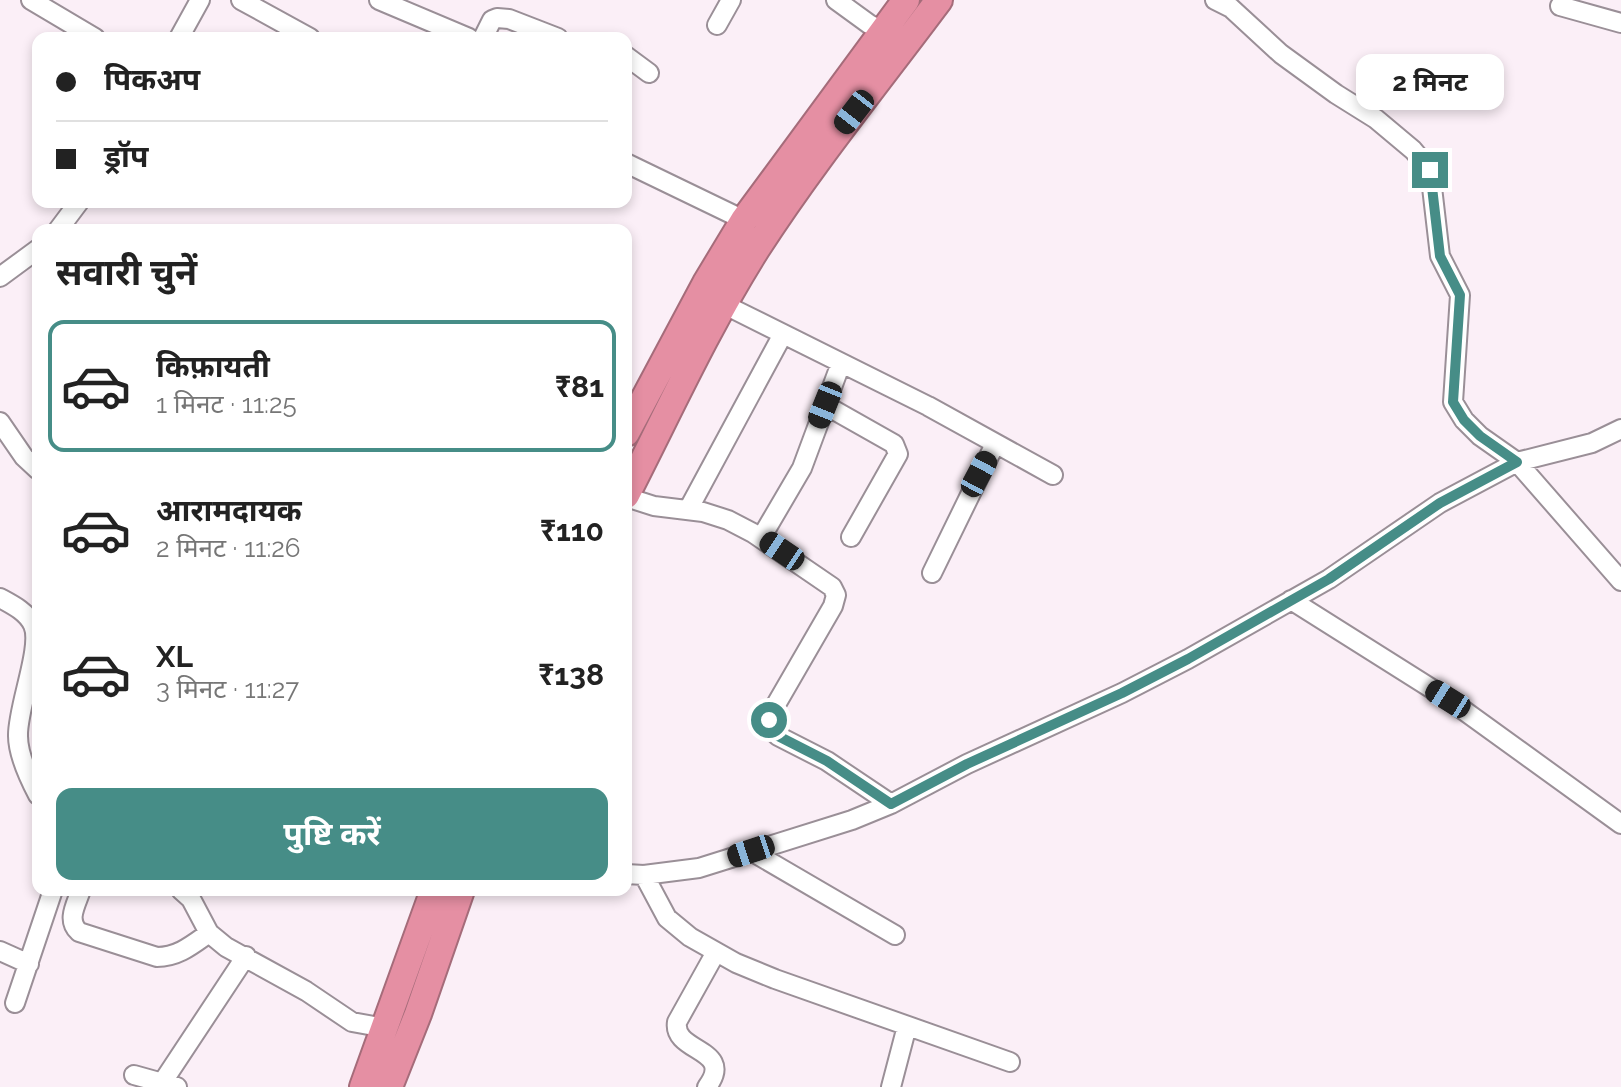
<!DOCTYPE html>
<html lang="hi">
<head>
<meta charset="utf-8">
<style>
	body { margin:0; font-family:Raleway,"Noto Sans Devanagari",sans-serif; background:#f6f6f6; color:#222; height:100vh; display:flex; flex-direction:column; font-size:30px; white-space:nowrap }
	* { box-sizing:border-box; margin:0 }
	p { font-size:26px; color:#767676 }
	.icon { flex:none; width:44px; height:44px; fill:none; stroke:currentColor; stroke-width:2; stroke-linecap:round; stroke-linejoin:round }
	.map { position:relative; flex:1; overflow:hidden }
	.sheet { position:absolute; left:32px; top:224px; width:600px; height:672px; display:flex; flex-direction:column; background:#fff; border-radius:16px; box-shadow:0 4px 12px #0003 }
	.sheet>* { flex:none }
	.top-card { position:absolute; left:32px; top:32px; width:600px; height:176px; border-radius:16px; box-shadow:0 4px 12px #0003; display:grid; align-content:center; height:176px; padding:0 24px; background:#fff }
	.end { position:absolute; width:36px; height:36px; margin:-18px; border:10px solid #468d87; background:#fff; box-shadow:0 0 0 4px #fff }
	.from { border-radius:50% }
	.bubble { position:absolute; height:56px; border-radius:16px; background:#fff; box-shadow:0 4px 12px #0003; font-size:26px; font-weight:700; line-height:56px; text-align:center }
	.car { position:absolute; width:24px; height:48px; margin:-24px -12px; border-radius:10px; box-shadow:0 0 6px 2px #0007; background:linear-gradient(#222 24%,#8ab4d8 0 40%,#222 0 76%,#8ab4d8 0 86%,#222 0) }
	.top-card b { display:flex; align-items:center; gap:28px; height:76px; font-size:30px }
	.top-card b+b { border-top:2px solid #e0e0e0 }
	.top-card i { width:20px; height:20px; background:#222 }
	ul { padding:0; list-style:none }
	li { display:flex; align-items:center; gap:24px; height:132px; margin:0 16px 12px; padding:0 8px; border:4px solid transparent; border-radius:16px }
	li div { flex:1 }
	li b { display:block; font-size:30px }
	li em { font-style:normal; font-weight:700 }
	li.active { border-color:#468d87 }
	li>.icon { width:72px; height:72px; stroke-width:1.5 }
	h2 { padding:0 24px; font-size:36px; line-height:96px }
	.action { display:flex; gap:16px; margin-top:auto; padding:16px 24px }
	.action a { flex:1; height:92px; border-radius:16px; background:#468d87; color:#fff; font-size:32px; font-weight:700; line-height:92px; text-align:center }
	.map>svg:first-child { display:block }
</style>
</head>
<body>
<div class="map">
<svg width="1621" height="1087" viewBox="0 0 1621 1087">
	<rect width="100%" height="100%" fill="#fbeff7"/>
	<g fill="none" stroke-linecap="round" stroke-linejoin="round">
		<g stroke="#9a8f97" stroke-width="22">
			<path id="minor" d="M31,0L95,38
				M241,0L310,38
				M379,0L469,38
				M836,0L869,24L883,31
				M1215,0L1231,8L1281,54L1336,94L1376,119L1413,150L1430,170L1440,256L1460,295L1453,402L1464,420L1480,436L1517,462L1621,581
				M1560,6L1621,23
				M717,25L731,0
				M179,38L200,0
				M483,38L492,20L497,18L509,19L558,38
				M626,56L649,73
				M626,163L744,220
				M58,230L79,202
				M0,277L38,249
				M723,304L928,406L1053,475
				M825,405L894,444L898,454L851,537
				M0,422L24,457L38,470
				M626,497L654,506L703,512L728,520L753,533L832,587L836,595L833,606L774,708L769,720L770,728L778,736L827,761L891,804
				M688,510L783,334
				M761,538L802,468L841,363
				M932,573L995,444
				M0,598C13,605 27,612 33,625C43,646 17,708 18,736C18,755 29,778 38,795
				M1291,600L1448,699L1621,824
				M751,851L895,935
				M626,874L644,875L699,868L852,820L891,804L967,764L1122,693L1188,659L1329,579L1440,503L1517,462L1592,443L1621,429
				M644,875L667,918L690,937L736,963L775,979L1010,1062
				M81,890C76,905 66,920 79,932L157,957C178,957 192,945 209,933
				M181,890L191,899L209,933L226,947L306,991L352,1022L385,1028
				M0,951L29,964
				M15,1003L53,890
				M134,1075L177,1087
				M162,1083L246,956
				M707,1087C736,1048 672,1053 677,1022L716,952
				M891,1087L907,1026"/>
		</g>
		<g stroke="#a56c7a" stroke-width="30">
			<path id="highway" d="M626,433L706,283L744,220L906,0
				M626,495C668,413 706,329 755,251C811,164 877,83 939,0
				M363,1087L434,890
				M389,1087L418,1014L461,890"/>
		</g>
		<use href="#minor" stroke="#fff" stroke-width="18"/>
		<use href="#highway" stroke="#e58fa3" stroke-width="26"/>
	</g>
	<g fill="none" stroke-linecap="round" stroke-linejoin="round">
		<path stroke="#468d87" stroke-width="10" d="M769,720L770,728L778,736L827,761L891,804L967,764L1122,693L1188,659L1329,579L1440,503L1517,462L1480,436L1464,420L1453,402L1460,295L1440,256L1430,170"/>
	</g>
</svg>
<i class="end from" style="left:769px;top:720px"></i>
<i class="end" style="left:1430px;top:170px"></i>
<div class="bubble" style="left:1356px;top:54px;width:148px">2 मिनट</div>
<i class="car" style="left:854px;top:112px;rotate:218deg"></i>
<i class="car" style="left:825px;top:405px;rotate:202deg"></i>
<i class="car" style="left:979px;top:474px;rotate:28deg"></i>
<i class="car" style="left:782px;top:551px;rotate:304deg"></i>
<i class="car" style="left:1448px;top:699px;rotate:302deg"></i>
<i class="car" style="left:751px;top:851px;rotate:252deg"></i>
<div class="top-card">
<b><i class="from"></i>पिकअप</b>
<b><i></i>ड्रॉप</b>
</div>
<section class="sheet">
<h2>सवारी चुनें</h2>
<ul>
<li class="active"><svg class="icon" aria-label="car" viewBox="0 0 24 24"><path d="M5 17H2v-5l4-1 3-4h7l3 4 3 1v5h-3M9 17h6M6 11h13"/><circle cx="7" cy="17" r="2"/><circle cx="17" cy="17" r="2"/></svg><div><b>किफ़ायती</b><p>1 मिनट · 11:25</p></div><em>₹81</em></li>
<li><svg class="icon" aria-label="car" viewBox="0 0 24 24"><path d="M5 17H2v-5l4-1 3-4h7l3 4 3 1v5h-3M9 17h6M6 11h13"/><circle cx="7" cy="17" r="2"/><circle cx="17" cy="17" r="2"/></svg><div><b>आरामदायक</b><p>2 मिनट · 11:26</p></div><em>₹110</em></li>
<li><svg class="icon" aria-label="car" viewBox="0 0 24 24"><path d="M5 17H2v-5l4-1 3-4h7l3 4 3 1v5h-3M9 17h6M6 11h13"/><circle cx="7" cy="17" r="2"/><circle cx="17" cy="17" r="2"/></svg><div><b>XL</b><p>3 मिनट · 11:27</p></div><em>₹138</em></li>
</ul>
<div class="action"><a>पुष्टि करें</a></div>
</section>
</div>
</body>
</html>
